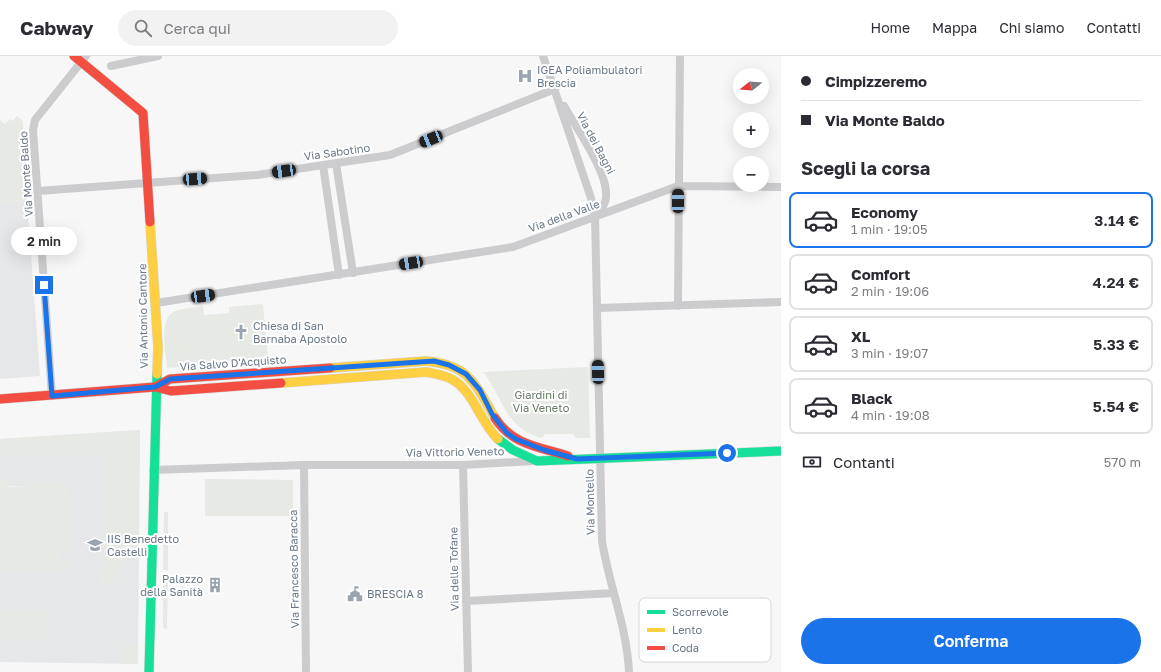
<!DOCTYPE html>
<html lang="it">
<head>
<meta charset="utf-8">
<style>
	body { margin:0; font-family:"Golos Text",sans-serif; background:#f2f2f3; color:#2b2b33; height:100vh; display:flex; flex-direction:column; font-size:15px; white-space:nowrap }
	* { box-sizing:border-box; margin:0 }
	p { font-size:13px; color:#7c7c81 }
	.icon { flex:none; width:22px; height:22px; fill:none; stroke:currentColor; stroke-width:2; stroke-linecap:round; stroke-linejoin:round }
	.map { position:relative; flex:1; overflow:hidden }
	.side { display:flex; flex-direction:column; background:#fff; width:380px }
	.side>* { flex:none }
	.guide { display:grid; align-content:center; height:88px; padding:0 20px; background:#fff }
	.needle { width:26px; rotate:253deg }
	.buttons { position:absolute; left:733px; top:12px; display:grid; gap:8px }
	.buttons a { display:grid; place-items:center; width:36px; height:36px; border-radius:50%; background:#fff; box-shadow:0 4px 16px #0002; font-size:20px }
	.end { position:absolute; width:18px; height:18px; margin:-9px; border:5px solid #1a73e8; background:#fff; box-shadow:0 0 0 2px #fff }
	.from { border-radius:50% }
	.bubble { position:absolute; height:28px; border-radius:14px; background:#fff; box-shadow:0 4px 16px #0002; font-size:13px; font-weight:600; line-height:28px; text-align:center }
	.car { position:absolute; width:12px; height:24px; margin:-12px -6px; border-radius:5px; box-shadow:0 0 3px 1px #0007; background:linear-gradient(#222 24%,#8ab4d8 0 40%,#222 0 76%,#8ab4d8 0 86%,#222 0) }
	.guide b { display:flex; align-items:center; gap:14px; height:38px; font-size:15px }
	.guide b+b { border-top:1px solid #e1e1e2 }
	.guide i { width:10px; height:10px; background:#2b2b33 }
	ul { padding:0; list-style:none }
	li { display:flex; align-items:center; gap:12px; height:56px; margin:0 8px 6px; padding:0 12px; border:2px solid #e1e1e2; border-radius:8px }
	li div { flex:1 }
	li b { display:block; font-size:15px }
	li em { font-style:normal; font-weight:600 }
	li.selected { border-color:#1a73e8 }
	li>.icon { width:36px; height:36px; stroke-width:1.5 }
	h2 { padding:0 20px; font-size:18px; line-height:48px }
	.pay { display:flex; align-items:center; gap:10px; height:44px; padding:0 20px; font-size:15px }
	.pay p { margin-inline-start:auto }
	.button { display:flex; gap:8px; margin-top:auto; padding:8px 20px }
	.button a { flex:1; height:46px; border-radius:24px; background:#1a73e8; color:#fff; font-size:16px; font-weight:600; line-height:46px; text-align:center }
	header { display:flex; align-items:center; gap:24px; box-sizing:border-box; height:56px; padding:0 20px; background:#fff; border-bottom:1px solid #e1e1e2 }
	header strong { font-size:19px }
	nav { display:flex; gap:22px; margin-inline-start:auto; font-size:14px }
	.search { width:280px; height:36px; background:#f2f2f3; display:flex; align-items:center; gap:10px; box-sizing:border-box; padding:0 14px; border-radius:22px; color:#7c7c81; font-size:15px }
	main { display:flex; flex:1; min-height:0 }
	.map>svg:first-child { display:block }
</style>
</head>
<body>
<header>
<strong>Cabway</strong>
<div class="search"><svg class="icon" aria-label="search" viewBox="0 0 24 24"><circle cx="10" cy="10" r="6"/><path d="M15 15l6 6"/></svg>Cerca qui</div>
<nav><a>Home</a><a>Mappa</a><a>Chi siamo</a><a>Contatti</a></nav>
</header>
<main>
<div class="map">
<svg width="781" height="616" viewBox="0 0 781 616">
	<rect width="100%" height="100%" fill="#f7f7f7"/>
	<path fill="#e6e7e8" d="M27,145L40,320L0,323V147Z
		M140,374L138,608L0,606V584H50V555H0V504H60V495L31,431L0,430V383Z"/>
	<path fill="#e6e9e4" d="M17,60L23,65L27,145L0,147V64L5,68L10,63L13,65Z
		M263,248L268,304L167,312C166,297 158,262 175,255C183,252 194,252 203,250L204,259L229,257V251Z
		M588,311L590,382H576L573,378H545L542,382C504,372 504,342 483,316Z
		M140,374L138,492L115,514L113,528H99V518H104L105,401L0,399V383Z
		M205,423L293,424V460H205Z
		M0,424H7V431H29V425L64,427C75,437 71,479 71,495H60V504H70L68,509L60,514H0Z
		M164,456H168V514H163Z
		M163,519H168L167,573L163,572Z
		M0,555H50V584H0Z
		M121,589H138V608H121Z"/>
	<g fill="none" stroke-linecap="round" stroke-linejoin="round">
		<g stroke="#d4d5d6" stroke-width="10">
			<path id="fast" d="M498,383L513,394L537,405L781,395
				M149,616L157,318"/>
		</g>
		<g stroke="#d4d5d6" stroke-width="10">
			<path id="slow" d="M150,166L158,291L157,318
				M330,312L426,305C470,309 475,328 495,362
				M281,327L426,316C435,318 445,319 453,324C473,335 481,367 498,383"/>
		</g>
		<g stroke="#d4d5d6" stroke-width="10">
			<path id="jam" d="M74,0L143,57L150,166
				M155,331L170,323L330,312
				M0,343L155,331L171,335L281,327
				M495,362C512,389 540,391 568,400"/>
		</g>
		<path stroke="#ccccce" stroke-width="8" d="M543,0L591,142L595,160L602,485C609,529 627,571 629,616
			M111,10L158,0
			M564,50C576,71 606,114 606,137C607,147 602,152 596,159
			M336,107L353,217
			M323,109L339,219
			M38,135L257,119L390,99L555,33
			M156,247L513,191L678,130L781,131
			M678,250L680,0
			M598,252L781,246
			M52,340L33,74L35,64L86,0
			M304,409L306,616
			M463,409L468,616
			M153,414L304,409H463L534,405
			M466,545L614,537"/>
		<use href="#fast" stroke="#16e098" stroke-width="9"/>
		<use href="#slow" stroke="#ffcf43" stroke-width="9"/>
		<use href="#jam" stroke="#f24e42" stroke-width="9"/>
	</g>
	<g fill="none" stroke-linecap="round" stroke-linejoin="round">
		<path stroke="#1a73e8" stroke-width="5" d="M44,229L52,340L155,331L170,323L434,305L449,309L466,318L480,334L492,358L507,377L516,383L544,394L577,403L727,397"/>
	</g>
	<defs>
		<g id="hospital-bare" transform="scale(1.2)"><path d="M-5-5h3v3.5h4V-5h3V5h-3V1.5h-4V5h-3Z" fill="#9aa4ae" stroke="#fff" stroke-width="2.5" paint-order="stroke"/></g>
		<g id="church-bare" transform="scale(1.2)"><path d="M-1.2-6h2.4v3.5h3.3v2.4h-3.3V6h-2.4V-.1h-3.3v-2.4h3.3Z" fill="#9aa4ae" stroke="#fff" stroke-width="2.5" paint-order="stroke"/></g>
		<g id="school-bare" transform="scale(1.2)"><path d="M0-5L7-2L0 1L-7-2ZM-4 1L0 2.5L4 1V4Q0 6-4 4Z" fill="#9aa4ae" stroke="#fff" stroke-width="2.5" paint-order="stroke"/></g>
		<g id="building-bare" transform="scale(1.2)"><path d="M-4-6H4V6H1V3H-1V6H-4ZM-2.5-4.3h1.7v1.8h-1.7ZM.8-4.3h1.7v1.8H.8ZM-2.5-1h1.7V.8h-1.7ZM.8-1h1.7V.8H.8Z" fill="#9aa4ae" stroke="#fff" stroke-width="2.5" paint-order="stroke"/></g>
		<g id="civic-bare" transform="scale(1.2)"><path d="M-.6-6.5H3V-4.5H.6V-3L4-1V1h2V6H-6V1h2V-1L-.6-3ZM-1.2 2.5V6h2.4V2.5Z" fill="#9aa4ae" stroke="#fff" stroke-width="2.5" paint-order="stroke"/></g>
	</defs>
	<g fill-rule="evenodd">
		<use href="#hospital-bare" x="525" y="20"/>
		<use href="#church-bare" x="241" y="276"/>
		<use href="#school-bare" x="95" y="489"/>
		<use href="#building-bare" x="215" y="529"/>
		<use href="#civic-bare" x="355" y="538"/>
	</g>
	<g text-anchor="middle" stroke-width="4" stroke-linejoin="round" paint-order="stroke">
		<g font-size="11" fill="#687786" stroke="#fff" text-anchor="start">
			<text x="537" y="18">IGEA Poliambulatori<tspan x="537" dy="13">Brescia</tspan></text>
			<text x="253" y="274">Chiesa di San<tspan x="253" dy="13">Barnaba Apostolo</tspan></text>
			<text x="107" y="487">IIS Benedetto<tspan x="107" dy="13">Castelli</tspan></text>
			<text x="203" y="527" text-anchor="end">Palazzo<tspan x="203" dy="13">della Sanità</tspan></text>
			<text x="367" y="542">BRESCIA 8</text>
		</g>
		<g font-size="11" fill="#687786" stroke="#fff">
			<text transform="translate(596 87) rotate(62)" y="4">Via dei Bagni</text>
			<text transform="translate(337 96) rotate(-8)" y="4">Via Sabotino</text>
			<text transform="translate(26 118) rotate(-94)" y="4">Via Monte Baldo</text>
			<text transform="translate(564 160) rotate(-20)" y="4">Via della Valle</text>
			<text transform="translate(143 260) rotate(-91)" y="4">Via Antonio Cantore</text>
			<text transform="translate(233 307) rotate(-4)" y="4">Via Salvo D'Acquisto</text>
			<text transform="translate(455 396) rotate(-1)" y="4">Via Vittorio Veneto</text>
			<text transform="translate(590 446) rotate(-91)" y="4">Via Montello</text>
			<text transform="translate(294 513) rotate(-91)" y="4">Via Francesco Baracca</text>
			<text transform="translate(454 513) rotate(-91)" y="4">Via delle Tofane</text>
		</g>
		<g font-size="11" fill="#667963" stroke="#fff">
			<text x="541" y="343">Giardini di<tspan x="541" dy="13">Via Veneto</tspan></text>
		</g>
	</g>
	<rect x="639" y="542" width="132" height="64" rx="6" fill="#fff" stroke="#d2d6db" stroke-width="1"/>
	<rect x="647" y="554" width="18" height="4" fill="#16e098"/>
	<rect x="647" y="572" width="18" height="4" fill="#ffcf43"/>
	<rect x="647" y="590" width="18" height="4" fill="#f24e42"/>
	<g font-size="11" fill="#687786">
		<text x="672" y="560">Scorrevole</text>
		<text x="672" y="578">Lento</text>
		<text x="672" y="596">Coda</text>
	</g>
</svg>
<div class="buttons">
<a><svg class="needle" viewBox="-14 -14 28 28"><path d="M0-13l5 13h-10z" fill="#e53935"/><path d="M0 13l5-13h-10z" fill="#7c7c81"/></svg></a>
<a>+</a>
<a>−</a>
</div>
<i class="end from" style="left:727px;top:397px"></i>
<i class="end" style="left:44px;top:229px"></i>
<div class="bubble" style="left:11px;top:171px;width:66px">2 min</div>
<i class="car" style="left:431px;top:83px;rotate:248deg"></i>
<i class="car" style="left:284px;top:115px;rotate:262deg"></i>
<i class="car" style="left:195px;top:123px;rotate:86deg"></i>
<i class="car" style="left:678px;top:145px;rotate:0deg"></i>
<i class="car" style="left:411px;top:207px;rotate:261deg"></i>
<i class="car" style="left:203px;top:240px;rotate:82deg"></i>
<i class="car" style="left:598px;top:316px;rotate:359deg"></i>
</div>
<section class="side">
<div class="guide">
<b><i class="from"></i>Cimpizzeremo</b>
<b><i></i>Via Monte Baldo</b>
</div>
<h2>Scegli la corsa</h2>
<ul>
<li class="selected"><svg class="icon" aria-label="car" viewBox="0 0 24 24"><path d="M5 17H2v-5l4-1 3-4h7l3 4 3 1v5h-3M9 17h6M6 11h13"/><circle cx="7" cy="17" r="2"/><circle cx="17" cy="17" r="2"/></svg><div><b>Economy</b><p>1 min · 19:05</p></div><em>3.14 €</em></li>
<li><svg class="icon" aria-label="car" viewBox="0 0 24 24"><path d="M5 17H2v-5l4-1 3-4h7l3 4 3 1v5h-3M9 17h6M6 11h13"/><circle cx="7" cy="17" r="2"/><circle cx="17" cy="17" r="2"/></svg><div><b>Comfort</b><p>2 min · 19:06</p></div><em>4.24 €</em></li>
<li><svg class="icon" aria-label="car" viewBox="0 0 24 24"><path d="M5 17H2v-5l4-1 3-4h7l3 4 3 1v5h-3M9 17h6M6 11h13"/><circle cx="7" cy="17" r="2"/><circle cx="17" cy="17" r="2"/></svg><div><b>XL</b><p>3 min · 19:07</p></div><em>5.33 €</em></li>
<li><svg class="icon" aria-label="car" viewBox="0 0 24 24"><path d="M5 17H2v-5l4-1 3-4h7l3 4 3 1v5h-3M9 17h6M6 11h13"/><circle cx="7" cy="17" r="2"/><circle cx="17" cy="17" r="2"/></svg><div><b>Black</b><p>4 min · 19:08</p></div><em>5.54 €</em></li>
</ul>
<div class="pay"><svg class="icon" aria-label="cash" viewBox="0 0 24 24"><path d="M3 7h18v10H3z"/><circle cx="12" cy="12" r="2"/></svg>Contanti<p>570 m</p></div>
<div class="button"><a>Conferma</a></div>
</section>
</main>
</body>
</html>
